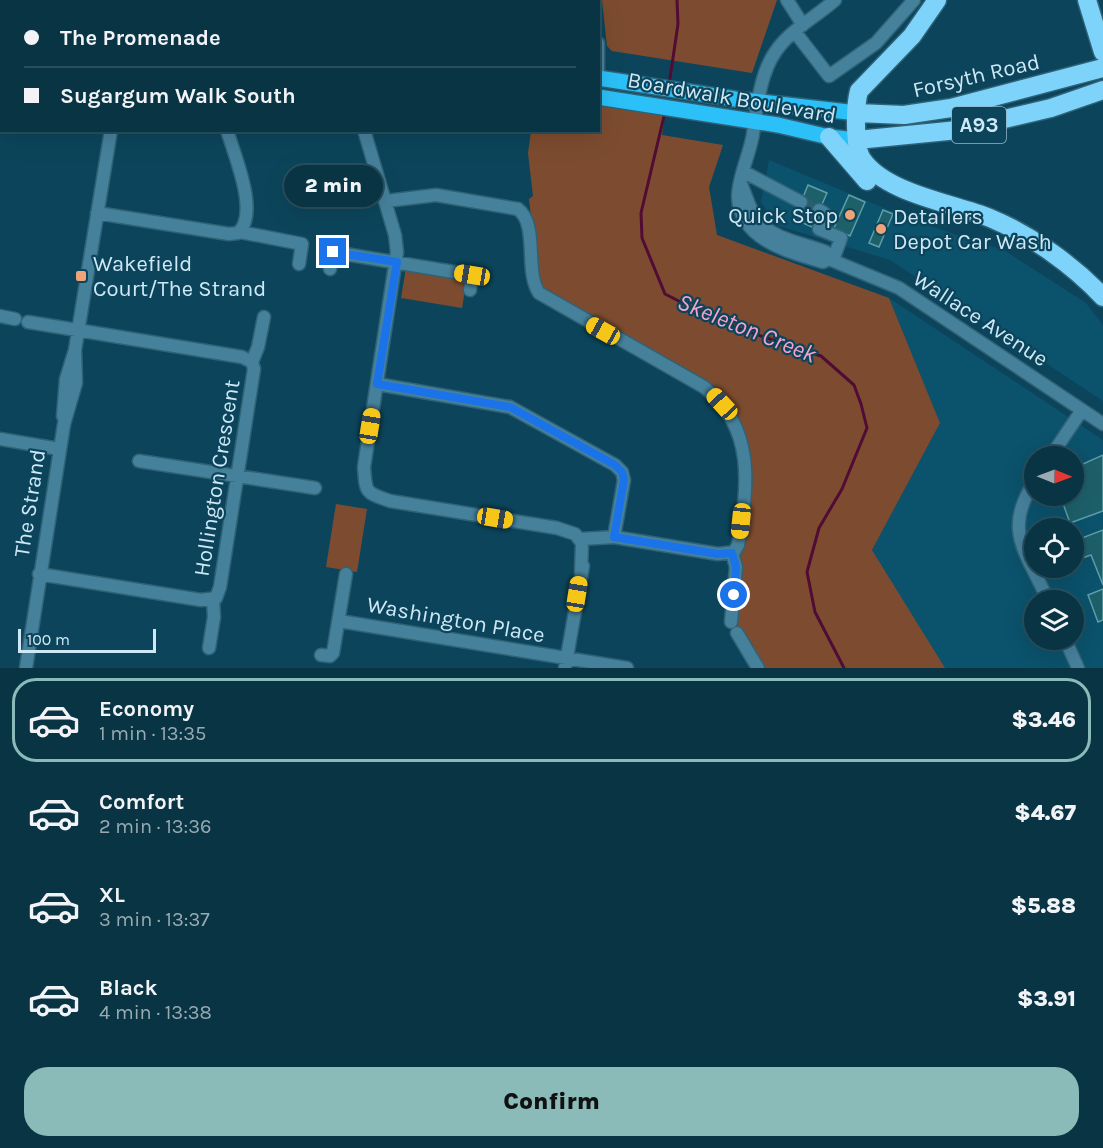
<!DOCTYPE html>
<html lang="en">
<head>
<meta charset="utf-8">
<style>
	body { margin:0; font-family:Karla,sans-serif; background:#173f4f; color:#f1f3f6; height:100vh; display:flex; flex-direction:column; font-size:22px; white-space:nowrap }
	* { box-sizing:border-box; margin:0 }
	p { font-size:20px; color:#99aab2 }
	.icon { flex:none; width:33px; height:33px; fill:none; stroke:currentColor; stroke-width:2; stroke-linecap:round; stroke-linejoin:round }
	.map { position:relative; height:668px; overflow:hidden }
	.sheet { display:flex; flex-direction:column; background:#093444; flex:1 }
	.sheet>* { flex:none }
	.top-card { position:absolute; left:0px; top:0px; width:600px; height:132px; box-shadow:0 6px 24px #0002,0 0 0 2px #294f5d; display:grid; align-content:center; height:132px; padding:0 24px; background:#093444 }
	.needle { width:39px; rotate:91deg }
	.controls { position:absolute; left:1024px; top:446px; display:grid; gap:12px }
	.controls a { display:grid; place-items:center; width:60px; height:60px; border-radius:50%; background:#093444; box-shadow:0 6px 24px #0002,0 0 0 2px #294f5d; font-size:30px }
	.scale { position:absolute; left:18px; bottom:15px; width:138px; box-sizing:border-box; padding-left:6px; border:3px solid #cee8f6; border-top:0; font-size:16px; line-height:21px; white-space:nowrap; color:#cee8f6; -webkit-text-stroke:4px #0c455b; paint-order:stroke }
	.end { position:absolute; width:27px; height:27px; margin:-14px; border:8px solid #1a73e8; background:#fff; box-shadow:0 0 0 3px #fff }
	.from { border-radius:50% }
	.bubble { position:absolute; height:42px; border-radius:21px; background:#093444; box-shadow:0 6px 24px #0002,0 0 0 2px #294f5d; font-size:20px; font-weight:800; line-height:42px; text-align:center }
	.car { position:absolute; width:18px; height:36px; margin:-18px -9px; border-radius:8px; box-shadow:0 0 4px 2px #0007; background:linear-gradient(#f5c518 24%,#345 0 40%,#f5c518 0 76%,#345 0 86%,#f5c518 0) }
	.top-card b { display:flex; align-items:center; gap:21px; height:57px; font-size:22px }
	.top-card b+b { border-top:2px solid #294f5d }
	.top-card i { width:15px; height:15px; background:#f1f3f6 }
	ul { padding:10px 0 0; list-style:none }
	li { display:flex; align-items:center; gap:18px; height:84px; margin:0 12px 9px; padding:0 12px; border:3px solid transparent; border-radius:24px }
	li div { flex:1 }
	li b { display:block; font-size:22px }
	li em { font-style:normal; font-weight:800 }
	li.active { border-color:#8bbbb9 }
	li>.icon { width:54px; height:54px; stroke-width:1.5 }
	.button { display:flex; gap:12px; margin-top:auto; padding:12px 24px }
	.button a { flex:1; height:69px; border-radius:24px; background:#8bbbb9; color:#111; font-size:24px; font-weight:800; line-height:69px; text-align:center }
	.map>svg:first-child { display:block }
</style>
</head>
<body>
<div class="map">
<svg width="1103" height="668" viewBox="0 0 1103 668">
	<rect width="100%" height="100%" fill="#0c455b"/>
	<path fill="#0b526c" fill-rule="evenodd" d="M769,160L915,221L1005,251L1086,303L1103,325V401L890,260L776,225L761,202Z
		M889,298L1103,440V668H944L872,550L940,423ZM1035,456H1074V495H1035ZM1035,528H1074V567H1035ZM1035,600H1074V639H1035Z"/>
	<path fill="#7d4c30" d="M0,0H149L2,2L0,103Z
		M602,0H777L752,73L612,51L607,46Z
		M599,102L665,113L662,135L723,145L709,187L717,235L889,298L940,423L872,550L945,668H762L735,623L739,555L742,550L750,471L749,451L729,407L539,287L529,199L533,196L528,153L531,131L598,130Z
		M406,268L467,278L462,308L401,298Z
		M336,504L367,509L357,572L326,567Z"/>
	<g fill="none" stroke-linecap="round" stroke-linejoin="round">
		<path stroke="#500c34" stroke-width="3" d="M669,85L678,24L677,0
			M665,112L641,213L642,238L665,294L722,323L821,356L854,385L861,404L867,428L842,489L819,528L807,572L815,612L844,668"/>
	</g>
	<path fill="#1d606a" stroke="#5f9ea9" stroke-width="1.5" d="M808,185L827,193L812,227L794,219Z
		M849,195L865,202L850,236L834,228Z
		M883,210L893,214L879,247L869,243Z
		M1103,455V511L1070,523L1060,495H1074V468Z
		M1103,530V585L1091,555L1074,561V541Z
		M1103,589V620L1098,622L1088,595Z"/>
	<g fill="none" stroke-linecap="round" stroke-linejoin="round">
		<path stroke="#295d72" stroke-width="12" stroke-dasharray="12 6" stroke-linecap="butt" d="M801,202L819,210"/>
		<g stroke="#2f6277" stroke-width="15">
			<path id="minor" d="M405,0L408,2
				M594,0V2
				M787,0L803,25
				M165,2L166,0
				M795,32L829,76L876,43L914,0
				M598,43V74
				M0,120L2,117
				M364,130L395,235L397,252L364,467C366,494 365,492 390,501L557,528L575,534L582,543L581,573
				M744,172L801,202
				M741,184C747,197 750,213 760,223C774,239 806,244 826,252L829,259L899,288L1103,424
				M386,201L436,195L518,209C539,225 524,271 539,293L704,387C756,428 748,487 738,545L734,552L718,554L614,537L581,539
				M819,210L824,213L819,229L841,238L833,260
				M97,213L229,234L238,233C260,213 234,155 227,130
				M240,232L302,244L299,264
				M829,259L823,262C789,252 740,240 738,197C738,177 750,154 753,134C757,108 760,73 776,51C790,30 816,17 835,0
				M330,269L333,252L472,275L470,290
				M0,316L15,319
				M28,322L242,357L252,362L254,369L220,587L216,598L201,600L39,574
				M252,362L258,347L264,317
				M377,384L510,407L615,465L622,472L624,480L614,537
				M63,416L66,379L75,350L111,130
				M0,439L59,449
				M1051,456L1082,410
				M139,461L315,488
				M1035,481C1002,530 1026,552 1048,600
				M339,621L627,668
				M731,622L736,567L732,553
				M737,633L758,668
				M1065,639L1078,668
				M209,648L214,617L213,599
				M321,655L330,656L333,653L346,574
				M26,668L64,424L76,383L75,350
				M565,668L583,566"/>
		</g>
		<g stroke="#2f6277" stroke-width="18">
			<path id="major" d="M335,0L337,2
				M371,0L374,2
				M598,78L735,99L857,113
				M598,97L778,125L829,137L857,140"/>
		</g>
		<g stroke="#2f6277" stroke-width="21">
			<path id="highway" d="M937,0L912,36L859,91C855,105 854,147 862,159C886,194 953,203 990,218C1031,235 1073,265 1103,297
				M1087,0L1103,52
				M857,113L904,115L951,108L1103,68
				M829,137L867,181
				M857,140L958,130L1051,108L1103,90"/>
		</g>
		<use href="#minor" stroke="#46819c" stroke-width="12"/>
		<use href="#major" stroke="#2bc0f8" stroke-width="15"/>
		<use href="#highway" stroke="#7ed3fa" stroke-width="18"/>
	</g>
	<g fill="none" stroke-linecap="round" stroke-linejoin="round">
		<path stroke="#1a73e8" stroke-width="8" d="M333,252L397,262L377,384L510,407L615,465L622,472L624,480L614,537L718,554L732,553L736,567L734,595"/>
	</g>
	<g fill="#efa378" stroke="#0c455b" stroke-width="2">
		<circle cx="850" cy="215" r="6"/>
		<circle cx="881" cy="229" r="6"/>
		<rect x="75" y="270" width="12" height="12" rx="3"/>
	</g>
	<g text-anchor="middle" stroke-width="4.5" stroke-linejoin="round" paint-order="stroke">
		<rect fill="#0c455b" stroke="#94b7c8" stroke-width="1.5" x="952" y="107" width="54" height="36" rx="4.5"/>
		<g font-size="21" font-weight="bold" fill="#cee8f6">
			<text x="979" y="132">A93</text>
		</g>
		<g font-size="22" fill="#cee8f6" stroke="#0c455b">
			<text transform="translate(976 75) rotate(-13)" y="8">Forsyth Road</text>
			<text transform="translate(732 97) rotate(10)" y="8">Boardwalk Boulevard</text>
			<text transform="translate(981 318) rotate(33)" y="8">Wallace Avenue</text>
			<text transform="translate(216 478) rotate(-81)" y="8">Hollington Crescent</text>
			<text transform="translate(29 503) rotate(-81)" y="8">The Strand</text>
			<text transform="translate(456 619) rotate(10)" y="8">Washington Place</text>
		</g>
		<g font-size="22" fill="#cee8f6" stroke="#0c455b" text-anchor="start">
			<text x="838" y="223" text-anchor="end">Quick Stop</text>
			<text x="893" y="224">Detailers<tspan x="893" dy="25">Depot Car Wash</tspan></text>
			<text x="93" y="271">Wakefield<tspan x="93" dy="25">Court/The Strand</tspan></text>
		</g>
		<g font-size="24" font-style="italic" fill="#f6a3ca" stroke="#0c455b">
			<text transform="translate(747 328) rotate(22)" y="8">Skeleton Creek</text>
		</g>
	</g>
</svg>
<div class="controls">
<a><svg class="needle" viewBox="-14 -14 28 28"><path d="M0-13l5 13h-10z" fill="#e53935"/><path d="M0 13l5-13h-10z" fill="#99aab2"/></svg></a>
<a><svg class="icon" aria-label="locate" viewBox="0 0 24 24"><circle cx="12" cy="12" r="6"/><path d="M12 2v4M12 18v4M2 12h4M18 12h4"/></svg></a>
<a><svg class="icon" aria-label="layers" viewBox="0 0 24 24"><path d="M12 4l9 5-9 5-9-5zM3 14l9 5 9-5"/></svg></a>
</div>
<div class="scale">100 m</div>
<i class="end from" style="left:734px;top:595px"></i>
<i class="end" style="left:333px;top:252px"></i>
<div class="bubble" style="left:284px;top:165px;width:99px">2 min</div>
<i class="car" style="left:472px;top:275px;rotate:279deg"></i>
<i class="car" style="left:603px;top:331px;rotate:299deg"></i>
<i class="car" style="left:722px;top:404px;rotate:317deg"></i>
<i class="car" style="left:370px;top:426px;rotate:9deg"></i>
<i class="car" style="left:495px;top:518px;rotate:99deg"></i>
<i class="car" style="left:741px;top:521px;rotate:186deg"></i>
<i class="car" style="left:577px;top:594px;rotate:9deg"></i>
<div class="top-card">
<b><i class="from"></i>The Promenade</b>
<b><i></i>Sugargum Walk South</b>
</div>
</div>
<section class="sheet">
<ul>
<li class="active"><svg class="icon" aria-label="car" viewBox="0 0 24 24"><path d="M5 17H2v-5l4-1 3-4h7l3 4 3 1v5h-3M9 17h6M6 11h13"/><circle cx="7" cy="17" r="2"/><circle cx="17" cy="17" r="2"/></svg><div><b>Economy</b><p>1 min · 13:35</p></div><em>$3.46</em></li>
<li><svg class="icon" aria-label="car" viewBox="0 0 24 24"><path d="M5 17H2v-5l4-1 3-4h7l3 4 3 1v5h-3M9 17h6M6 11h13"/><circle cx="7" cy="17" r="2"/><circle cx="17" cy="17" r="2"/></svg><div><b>Comfort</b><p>2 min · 13:36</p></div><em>$4.67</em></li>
<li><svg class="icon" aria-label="car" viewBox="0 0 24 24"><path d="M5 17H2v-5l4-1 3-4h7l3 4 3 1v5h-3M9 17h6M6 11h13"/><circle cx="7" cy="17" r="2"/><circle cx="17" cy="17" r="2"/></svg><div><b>XL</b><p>3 min · 13:37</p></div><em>$5.88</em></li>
<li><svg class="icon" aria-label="car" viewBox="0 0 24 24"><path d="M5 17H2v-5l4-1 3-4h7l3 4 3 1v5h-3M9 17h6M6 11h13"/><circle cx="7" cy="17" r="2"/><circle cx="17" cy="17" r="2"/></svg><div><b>Black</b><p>4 min · 13:38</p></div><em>$3.91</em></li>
</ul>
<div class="button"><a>Confirm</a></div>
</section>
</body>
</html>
